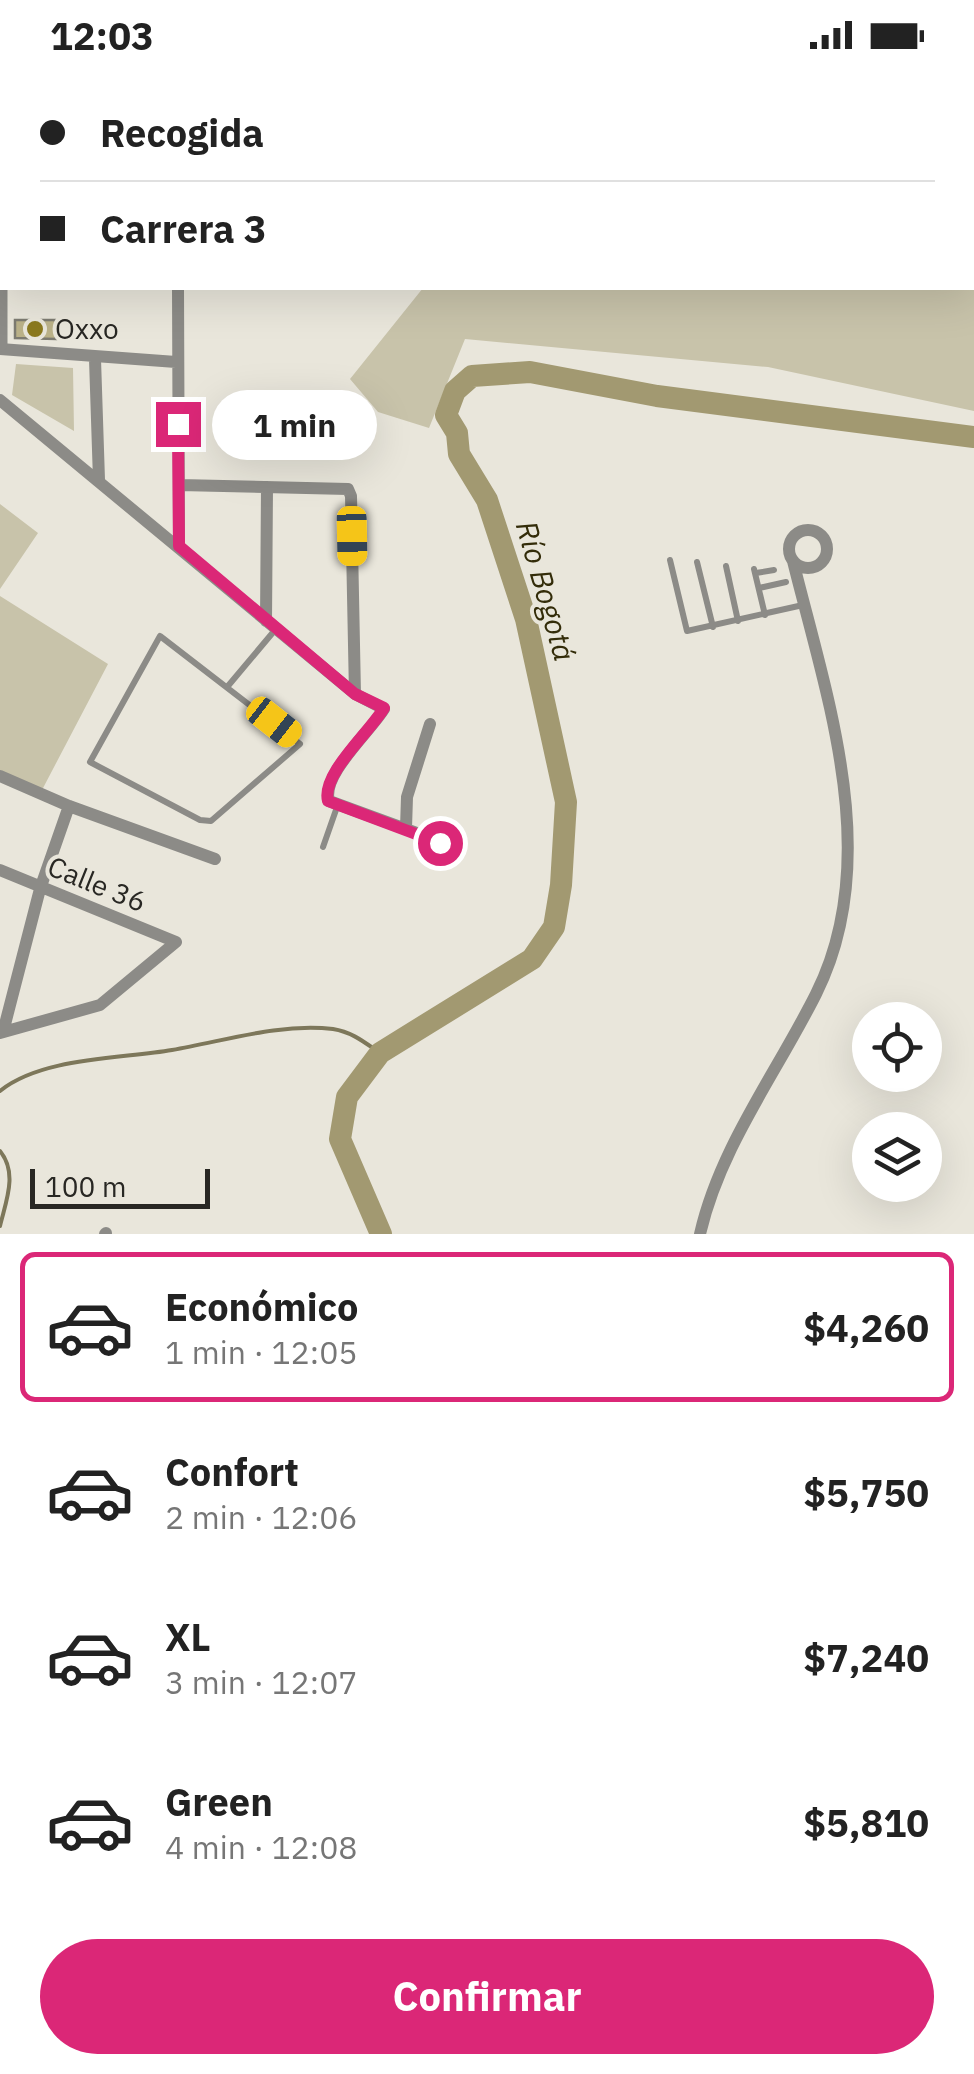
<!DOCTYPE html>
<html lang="es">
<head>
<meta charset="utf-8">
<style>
	body { margin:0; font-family:"IBM Plex Sans",sans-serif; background:#f6f6f6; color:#222; height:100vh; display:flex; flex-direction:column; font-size:38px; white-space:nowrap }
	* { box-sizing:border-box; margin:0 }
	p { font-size:32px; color:#767676 }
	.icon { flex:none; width:55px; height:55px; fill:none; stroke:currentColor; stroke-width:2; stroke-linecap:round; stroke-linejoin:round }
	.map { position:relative; height:1164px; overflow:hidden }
	.sheet { display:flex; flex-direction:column; background:#fff; flex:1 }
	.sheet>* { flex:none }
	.top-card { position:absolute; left:0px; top:0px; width:975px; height:220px; box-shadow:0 10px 40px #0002; display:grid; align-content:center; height:220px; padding:0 40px; background:#fff }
	.fabs { position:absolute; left:852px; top:932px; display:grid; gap:20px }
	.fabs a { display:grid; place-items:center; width:90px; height:90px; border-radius:50%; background:#fff; box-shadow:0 10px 40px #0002; font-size:50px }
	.scale { position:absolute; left:30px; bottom:25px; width:180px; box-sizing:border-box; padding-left:10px; border:5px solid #282723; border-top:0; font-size:28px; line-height:35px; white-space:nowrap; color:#282723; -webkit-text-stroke:8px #e9e6db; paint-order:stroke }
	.end { position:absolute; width:45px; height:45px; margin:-22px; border:12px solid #db2777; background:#fff; box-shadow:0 0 0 5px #fff }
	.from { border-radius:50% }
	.bubble { position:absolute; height:70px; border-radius:35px; background:#fff; box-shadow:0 10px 40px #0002; font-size:32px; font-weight:700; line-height:70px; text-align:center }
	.car { position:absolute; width:30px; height:60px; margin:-30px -15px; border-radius:12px; box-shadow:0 0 8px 2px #0007; background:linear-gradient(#f5c518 24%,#345 0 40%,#f5c518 0 76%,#345 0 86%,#f5c518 0) }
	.top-card b { display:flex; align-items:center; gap:35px; height:95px; font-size:38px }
	.top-card b+b { border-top:2px solid #e0e0e0 }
	.top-card i { width:25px; height:25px; background:#222 }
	ul { padding:18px 0 0; list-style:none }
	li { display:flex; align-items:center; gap:30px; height:150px; margin:0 20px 15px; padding:0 20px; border:5px solid transparent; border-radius:15px }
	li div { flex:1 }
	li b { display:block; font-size:38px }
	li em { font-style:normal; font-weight:700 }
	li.active { border-color:#db2777 }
	li>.icon { width:90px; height:90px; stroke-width:1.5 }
	.cta { display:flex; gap:20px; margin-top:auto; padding:20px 40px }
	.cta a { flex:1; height:115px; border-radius:60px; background:#db2777; color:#fff; font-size:40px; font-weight:700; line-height:115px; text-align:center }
	.status { display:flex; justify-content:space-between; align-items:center; height:70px; padding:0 50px; background:#fff; direction:ltr }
	.status svg { height:28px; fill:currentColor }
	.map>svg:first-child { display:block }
</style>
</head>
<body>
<div class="status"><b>12:03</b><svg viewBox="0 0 49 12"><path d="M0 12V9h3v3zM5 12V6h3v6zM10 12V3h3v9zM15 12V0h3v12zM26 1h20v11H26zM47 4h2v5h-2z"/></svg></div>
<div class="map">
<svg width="974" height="1164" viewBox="0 0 974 1164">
	<rect width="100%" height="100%" fill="#e9e6db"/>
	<path fill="#c8c3aa" d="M404,0H974V341L768,297L465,269L429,358L378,342L350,309L423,218H972V2Z
		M16,294L73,298L74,361L12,325Z
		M0,434L38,463L0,519Z
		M0,526L108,594L42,720L0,701Z"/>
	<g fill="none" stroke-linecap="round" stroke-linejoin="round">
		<path stroke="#7d775a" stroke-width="4" d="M0,1021C42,987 121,989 172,980C225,971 278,953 333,959C352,962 364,972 380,983
			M0,1081C18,1103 6,1131 0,1156"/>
		<path stroke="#a29971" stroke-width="22" d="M381,1164L340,1069L347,1027L380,983L532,889L554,857L561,815L566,732L526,549L487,430L459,384L457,363L446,345L455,321L472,306L530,302L657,326L974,367"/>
	</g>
	<path fill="#bbb289" stroke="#7d7b71" stroke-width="2.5" d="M15,250H55L56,269L15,268Z"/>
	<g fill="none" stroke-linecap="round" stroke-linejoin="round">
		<path stroke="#8c8b87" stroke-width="6" d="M670,490L687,561L803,535
			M697,492L713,557
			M726,496L738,551
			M754,499L765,545
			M756,503L774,500
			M759,518L786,512
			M160,566L300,674L211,751L200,750L90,692Z
			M228,616L275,560
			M323,777L337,737"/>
		<path stroke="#8c8b87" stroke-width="12" d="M88,2L89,0
			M326,2V0
			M0,197H2
			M178,218L179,476
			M0,279L176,292
			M95,289L99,410
			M0,330L355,624L384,639C370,662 321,705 329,731L452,776
			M180,415L348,419L351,426L355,624
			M789 479a19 19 0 1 1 38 0a19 19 0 1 1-38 0Z
			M266,551L267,417
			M0,706L69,736L215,789
			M406,758L407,727L430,654
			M0,800L176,872L100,935L0,963
			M3,962L40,819L69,736
			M105,1164L106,1163
			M700,1164C720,1077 776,1004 816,924C884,789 827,628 793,491"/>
		<path stroke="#8c8b87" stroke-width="15" d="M0,123L1,0
			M0,206V274"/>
	</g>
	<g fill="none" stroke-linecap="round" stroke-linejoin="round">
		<path stroke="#db2777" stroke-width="12" d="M178,354L179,476L355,624L384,638C370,662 321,704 328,731L440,773"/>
	</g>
	<circle fill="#8b791e" stroke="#e9e6db" stroke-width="4" cx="35" cy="259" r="10"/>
	<g text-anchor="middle" stroke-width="8" stroke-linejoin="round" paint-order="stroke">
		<g font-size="28" fill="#282723" stroke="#e9e6db" text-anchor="start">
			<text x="55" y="269">Oxxo</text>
		</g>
		<g font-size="28" fill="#282723" stroke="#e9e6db">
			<text transform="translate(97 814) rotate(22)" y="10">Calle 36</text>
		</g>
		<g font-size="30" font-style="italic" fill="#332c09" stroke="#e9e6db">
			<text transform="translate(545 521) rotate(74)" y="10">Río Bogotá</text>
		</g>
	</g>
</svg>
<div class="fabs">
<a><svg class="icon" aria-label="locate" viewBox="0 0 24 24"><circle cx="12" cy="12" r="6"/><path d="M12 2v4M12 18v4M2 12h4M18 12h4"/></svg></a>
<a><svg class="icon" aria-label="layers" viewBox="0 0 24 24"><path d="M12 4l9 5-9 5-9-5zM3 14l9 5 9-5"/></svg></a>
</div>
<div class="scale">100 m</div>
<i class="end from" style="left:440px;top:773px"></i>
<i class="end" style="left:178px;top:354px"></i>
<div class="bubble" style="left:212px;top:320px;width:165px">1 min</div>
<i class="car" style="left:352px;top:466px;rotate:179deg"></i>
<i class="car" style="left:274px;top:652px;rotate:128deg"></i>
<div class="top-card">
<b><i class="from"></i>Recogida</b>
<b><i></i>Carrera 3</b>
</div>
</div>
<section class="sheet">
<ul>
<li class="active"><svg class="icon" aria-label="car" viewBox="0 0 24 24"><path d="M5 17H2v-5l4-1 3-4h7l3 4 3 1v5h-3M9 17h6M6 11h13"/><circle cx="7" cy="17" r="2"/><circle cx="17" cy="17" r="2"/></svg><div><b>Económico</b><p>1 min · 12:05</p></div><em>$4,260</em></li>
<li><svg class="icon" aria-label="car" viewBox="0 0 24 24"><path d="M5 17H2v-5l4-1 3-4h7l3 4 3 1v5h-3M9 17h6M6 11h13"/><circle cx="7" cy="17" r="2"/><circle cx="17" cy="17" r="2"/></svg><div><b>Confort</b><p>2 min · 12:06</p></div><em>$5,750</em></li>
<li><svg class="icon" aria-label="car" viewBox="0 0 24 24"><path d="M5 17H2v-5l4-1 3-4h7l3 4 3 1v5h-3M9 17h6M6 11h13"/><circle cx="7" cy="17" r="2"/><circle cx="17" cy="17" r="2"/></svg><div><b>XL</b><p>3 min · 12:07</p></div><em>$7,240</em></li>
<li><svg class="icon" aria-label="car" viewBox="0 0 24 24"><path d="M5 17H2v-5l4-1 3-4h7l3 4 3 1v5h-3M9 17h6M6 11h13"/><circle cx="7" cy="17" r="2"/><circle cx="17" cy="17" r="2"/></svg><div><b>Green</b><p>4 min · 12:08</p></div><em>$5,810</em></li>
</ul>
<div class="cta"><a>Confirmar</a></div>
</section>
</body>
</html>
